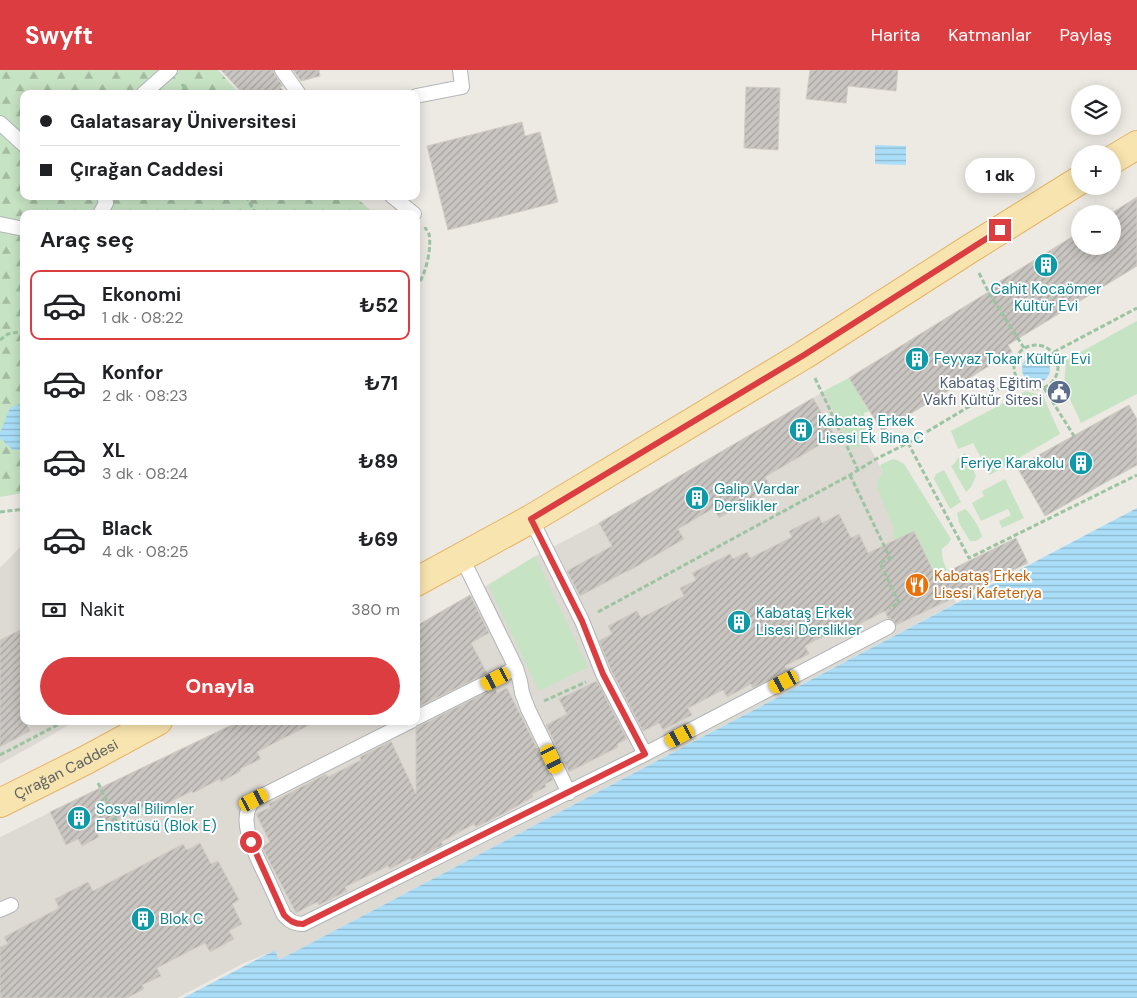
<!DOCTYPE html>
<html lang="tr">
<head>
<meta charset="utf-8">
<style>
	body { margin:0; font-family:"DM Sans",sans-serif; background:#f2f2f2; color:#202124; height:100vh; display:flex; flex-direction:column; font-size:19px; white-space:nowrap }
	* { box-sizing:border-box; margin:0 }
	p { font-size:16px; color:#757577 }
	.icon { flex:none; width:28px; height:28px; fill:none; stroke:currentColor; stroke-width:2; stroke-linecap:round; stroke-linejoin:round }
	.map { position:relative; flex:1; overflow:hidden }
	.drawer { position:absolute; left:20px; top:140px; width:400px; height:515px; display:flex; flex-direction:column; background:#fff; border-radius:10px; box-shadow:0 2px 12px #0003 }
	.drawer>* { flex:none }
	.hud { position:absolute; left:20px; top:20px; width:400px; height:110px; border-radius:10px; box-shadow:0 2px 12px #0003; display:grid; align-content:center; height:110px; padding:0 20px; background:#fff }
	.buttons { position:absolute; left:1071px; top:15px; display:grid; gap:10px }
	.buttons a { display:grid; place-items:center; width:50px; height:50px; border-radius:50%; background:#fff; box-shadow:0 2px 12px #0003; font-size:25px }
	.end { position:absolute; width:22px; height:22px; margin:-11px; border:6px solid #db3d41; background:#fff; box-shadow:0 0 0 2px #fff }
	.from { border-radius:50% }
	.bubble { position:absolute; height:35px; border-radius:18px; background:#fff; box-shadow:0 2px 12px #0003; font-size:16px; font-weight:800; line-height:35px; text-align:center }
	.car { position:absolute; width:15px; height:30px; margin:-15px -8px; border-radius:6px; box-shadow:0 0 4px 1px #0007; background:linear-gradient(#f5c518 24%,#345 0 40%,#f5c518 0 76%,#345 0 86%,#f5c518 0) }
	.hud b { display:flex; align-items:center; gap:18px; height:48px; font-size:19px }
	.hud b+b { border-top:1px solid #e0e0e0 }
	.hud i { width:12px; height:12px; background:#202124 }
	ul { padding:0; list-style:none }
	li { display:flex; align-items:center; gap:15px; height:70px; margin:0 10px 8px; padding:0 10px; border:2px solid transparent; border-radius:10px }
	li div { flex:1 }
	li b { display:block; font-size:19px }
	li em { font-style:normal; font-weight:800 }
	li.current { border-color:#db3d41 }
	li>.icon { width:45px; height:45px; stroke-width:1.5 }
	h2 { padding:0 20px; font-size:22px; line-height:60px }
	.pay { display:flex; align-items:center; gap:12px; height:55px; padding:0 20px; font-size:19px }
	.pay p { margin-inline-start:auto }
	.button { display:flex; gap:10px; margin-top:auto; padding:10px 20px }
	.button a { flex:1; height:58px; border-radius:30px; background:#db3d41; color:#fff; font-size:20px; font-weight:800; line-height:58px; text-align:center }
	header { display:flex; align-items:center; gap:30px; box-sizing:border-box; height:70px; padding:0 25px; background:#db3d41; color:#fff }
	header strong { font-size:24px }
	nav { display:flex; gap:28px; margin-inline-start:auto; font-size:18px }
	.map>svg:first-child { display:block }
</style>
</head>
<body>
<header>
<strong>Swyft</strong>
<nav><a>Harita</a><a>Katmanlar</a><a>Paylaş</a></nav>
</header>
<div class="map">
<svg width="1137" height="928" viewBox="0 0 1137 928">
	<defs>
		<pattern id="forest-firs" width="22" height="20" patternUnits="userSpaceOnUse" patternTransform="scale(1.25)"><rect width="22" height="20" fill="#c6e3c3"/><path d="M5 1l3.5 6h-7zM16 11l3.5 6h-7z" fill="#a4bba2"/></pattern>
		<pattern id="water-rules" width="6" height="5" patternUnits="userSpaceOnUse" patternTransform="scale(1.25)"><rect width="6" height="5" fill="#aadef8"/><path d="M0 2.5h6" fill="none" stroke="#8eb7cc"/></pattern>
		<pattern id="building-hatch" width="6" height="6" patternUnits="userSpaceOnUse" patternTransform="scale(1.25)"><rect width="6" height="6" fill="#c9c5c1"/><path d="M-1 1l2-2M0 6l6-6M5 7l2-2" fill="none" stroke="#a6a3a0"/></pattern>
	</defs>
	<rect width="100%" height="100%" fill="#edeae4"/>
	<path fill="#ddd9d3" d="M835,315L956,533L279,890L275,880L242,894L177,928H0V767L91,722L240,651H416V556L488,515L541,483L599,453Z
		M24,473V651H76L0,694V498Z"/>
	<path fill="#c6e3c3" d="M1137,251V324L1081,353L1064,316L1066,290Z
		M849,308L869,341L864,343L867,373L856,378L852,379L824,321Z
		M1026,321L1043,326L1060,364L990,405L973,373L958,379L951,361Z
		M965,383L976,406L971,417L966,422L951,396L954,394L958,388Z
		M893,389L899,391L904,394L951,469L948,474L942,479C940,492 955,514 960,526L947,531L915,461L895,470L892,464L894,460L877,417L878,410L883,402L880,395Z
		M944,400L961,432L950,439L934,409L936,404Z
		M1005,409L1024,448L1002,458L999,451L1011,445L1008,439L981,451L972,433L984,426L982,421Z
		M965,439C972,445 980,458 982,467L976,471H970L959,453L957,443Z
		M535,486L588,597L539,621L488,515Z"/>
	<path fill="url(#forest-firs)" d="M0,0H218L240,24H24V126H354L375,144H24V423L0,427Z"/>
	<path fill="url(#water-rules)" d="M875,75L906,76V95L875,94Z
		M1022 299a14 14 0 1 1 28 0a14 14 0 1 1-28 0Z
		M24,332V380H13L0,368V363L10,338Z
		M1137,438V928H183L275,880L279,890Z"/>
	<path fill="url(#building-hatch)" stroke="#d2ccc3" d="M221,0H273L275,5L283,16L280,17L287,24H243Z
		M293,0H319L320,6L301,11Z
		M810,0H898L896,21L848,16L846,33L806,29Z
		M746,17L780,18L778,80L744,78Z
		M522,52L525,66L540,62L558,132L448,160L427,76Z
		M1137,127V196L1008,275L1012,282L882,361L849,308L998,216L997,213L1080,162V176H1112V144H1110Z
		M813,328L835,366L765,407L771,417L719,448L714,438L678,459L684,469L627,502V501L580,526L567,501L612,476L599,453Z
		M1129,335L1137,349V395L1045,446L1017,397Z
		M839,444L851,468L859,464L868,483L914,461L936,507L1016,468L1028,493L960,526V525L896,555L893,550L888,548L885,541L842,563L839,558L805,576L809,584L785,596L787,600L753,618L751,614L727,627L723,620L688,638L692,645L663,660L659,653L643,661L611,600L599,571L612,564L608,556L637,541L641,548L684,526L680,518L696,510L692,503L730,484L733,489L747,482L750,488L792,467L789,461L819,446L822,453Z
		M470,525L489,563L471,573L487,603L416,638V556Z
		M24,558V651H25L30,661L0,677V570Z
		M597,611L627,669L617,674L618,677L569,702L546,655L567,644L559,629Z
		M495,618L497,623L507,618L553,710L545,714L546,717L532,724L533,727L501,745L476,757L474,754L441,772L443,775L411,790L410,788L390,799L388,796L345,817L347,821L319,835L317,832L296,843L262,777L270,772L256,744L270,737L269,734L326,704L328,707L361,690L360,687L391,671L416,724V658Z
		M240,651H317L257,682L261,689L240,699L241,701L221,712L220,709L193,723L192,721L151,742L147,735L96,761L99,767L82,776L78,769L66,775L50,742Z
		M200,773L211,794L218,791L239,830L232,834L242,854L229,861L234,869L210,882L205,873L157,898L161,906L142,915L144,919L127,928H0V877L8,874L4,867L59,838L55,829L88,812L93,821L183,774L187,780Z"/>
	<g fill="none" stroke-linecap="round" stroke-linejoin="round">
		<g stroke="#b2b5b8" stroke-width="16">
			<path id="lane" d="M282,0L299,24
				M143,24L170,0
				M416,26L462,17L460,0
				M0,53L24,75
				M392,126L414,144
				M100,144L106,133L104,126
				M0,154L24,159
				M531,449L582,551L603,604L645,684
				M462,488L516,598L520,611L522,623L528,639L569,723
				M416,648L516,598
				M411,651L254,730C235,748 257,787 266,806C272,819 278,832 284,845C290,851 294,854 303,854L645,684L888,557
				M0,840L11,835"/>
		</g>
		<g stroke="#e6b465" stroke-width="30">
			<g id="primary">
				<path d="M1112,90L1137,75"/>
				<path d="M416,512L531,449L804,285L968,180L1080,110"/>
				<path id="s1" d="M0,733L86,690L158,651"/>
			</g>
		</g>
		<path stroke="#9cc4a4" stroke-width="3" stroke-dasharray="5 2.5" stroke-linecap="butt" d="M182,14L188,24
			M246,126L256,144
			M979,203L988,221L1024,278
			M416,217C426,206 432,177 429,164C428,162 425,158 425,157
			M0,270L8,264L24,261
			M1014 297a22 22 0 1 1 44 0a22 22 0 1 1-44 0Z
			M1054,282L1137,238
			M815,308L858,400
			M1044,318L1074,366
			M908,373L969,488L1137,405
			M850,405L890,488L880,493L899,533L889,538
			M0,442L24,439
			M598,542L850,405L876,389L908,373L1017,308
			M544,631L586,612
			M0,685L65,651
			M98,713L122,762"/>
		<use href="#lane" stroke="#fff" stroke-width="14"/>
		<use href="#primary" stroke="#f8e4ae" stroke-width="28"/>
	</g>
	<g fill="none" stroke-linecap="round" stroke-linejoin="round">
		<path stroke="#db3d41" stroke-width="6" d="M251,772L284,845C290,851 294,854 303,854L645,684L603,604L582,551L531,449L804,285L1000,160"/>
	</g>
	<defs>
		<g id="building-disc" transform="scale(1.25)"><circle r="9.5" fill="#0f9aa8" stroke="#fff"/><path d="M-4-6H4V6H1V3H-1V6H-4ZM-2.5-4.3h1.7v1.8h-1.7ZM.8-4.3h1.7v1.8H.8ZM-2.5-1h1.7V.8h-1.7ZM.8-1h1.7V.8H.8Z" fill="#fff"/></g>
		<g id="civic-disc" transform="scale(1.25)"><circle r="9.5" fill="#5c6f8a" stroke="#fff"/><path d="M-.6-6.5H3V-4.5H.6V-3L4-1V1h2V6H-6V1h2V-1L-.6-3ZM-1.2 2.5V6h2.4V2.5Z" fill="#fff"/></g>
		<g id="restaurant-disc" transform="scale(1.25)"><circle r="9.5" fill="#e8710a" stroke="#fff"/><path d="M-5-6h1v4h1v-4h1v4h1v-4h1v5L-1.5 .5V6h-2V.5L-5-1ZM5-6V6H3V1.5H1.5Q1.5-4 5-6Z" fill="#fff"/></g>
	</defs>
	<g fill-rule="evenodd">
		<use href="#building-disc" x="1046" y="195"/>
		<use href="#building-disc" x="917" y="289"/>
		<use href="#civic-disc" x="1059" y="322"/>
		<use href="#building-disc" x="801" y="360"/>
		<use href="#building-disc" x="1081" y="393"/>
		<use href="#building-disc" x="697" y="428"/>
		<use href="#restaurant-disc" x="917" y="515"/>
		<use href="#building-disc" x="739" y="552"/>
		<use href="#building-disc" x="79" y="748"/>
		<use href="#building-disc" x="143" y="849"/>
	</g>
	<g text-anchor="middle" stroke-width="4" stroke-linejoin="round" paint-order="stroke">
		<g font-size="15" fill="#0d838f" stroke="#fff" text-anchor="start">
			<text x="1046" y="224" text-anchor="middle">Cahit Kocaömer<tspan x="1046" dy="17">Kültür Evi</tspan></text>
			<text x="934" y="294">Feyyaz Tokar Kültür Evi</text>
			<text x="818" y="356">Kabataş Erkek<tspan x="818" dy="17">Lisesi Ek Bina C</tspan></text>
			<text x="1064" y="398" text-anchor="end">Feriye Karakolu</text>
			<text x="714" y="424">Galip Vardar<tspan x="714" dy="17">Derslikler</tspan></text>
			<text x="756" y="548">Kabataş Erkek<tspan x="756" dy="17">Lisesi Derslikler</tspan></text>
			<text x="96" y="744">Sosyal Bilimler<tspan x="96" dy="17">Enstitüsü (Blok E)</tspan></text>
			<text x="160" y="854">Blok C</text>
		</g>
		<g font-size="15" fill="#4e5e75" stroke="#fff" text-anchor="end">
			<text x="1042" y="318">Kabataş Eğitim<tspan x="1042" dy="17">Vakfı Kültür Sitesi</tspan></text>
		</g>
		<g font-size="15" fill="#c56008" stroke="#fff" text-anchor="start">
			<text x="934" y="511">Kabataş Erkek<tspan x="934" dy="17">Lisesi Kafeterya</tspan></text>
		</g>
		<g font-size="15" fill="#5c6063" stroke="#fff">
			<text dy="5" stroke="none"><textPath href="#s1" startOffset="74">Çırağan Caddesi</textPath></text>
		</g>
	</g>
</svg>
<div class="buttons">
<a><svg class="icon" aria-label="layers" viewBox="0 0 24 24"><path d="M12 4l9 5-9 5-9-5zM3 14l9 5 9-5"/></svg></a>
<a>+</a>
<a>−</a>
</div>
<i class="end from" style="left:251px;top:772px"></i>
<i class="end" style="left:1000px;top:160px"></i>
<div class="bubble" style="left:965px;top:88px;width:70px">1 dk</div>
<i class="car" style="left:496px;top:609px;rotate:243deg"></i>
<i class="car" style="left:784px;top:612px;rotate:242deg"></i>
<i class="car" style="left:680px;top:666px;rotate:242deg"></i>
<i class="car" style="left:552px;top:689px;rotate:154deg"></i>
<i class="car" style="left:254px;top:730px;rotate:63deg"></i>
<div class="hud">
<b><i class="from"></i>Galatasaray Üniversitesi</b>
<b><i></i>Çırağan Caddesi</b>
</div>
<section class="drawer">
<h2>Araç seç</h2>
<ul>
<li class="current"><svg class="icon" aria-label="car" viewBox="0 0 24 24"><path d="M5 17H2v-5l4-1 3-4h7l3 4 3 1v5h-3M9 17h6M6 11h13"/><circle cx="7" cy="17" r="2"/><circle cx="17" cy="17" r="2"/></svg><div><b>Ekonomi</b><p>1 dk · 08:22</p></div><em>₺52</em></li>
<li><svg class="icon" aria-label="car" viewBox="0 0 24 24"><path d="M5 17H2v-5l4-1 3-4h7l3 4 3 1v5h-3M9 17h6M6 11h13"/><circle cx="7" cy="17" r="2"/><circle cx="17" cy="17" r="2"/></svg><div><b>Konfor</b><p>2 dk · 08:23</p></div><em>₺71</em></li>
<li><svg class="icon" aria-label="car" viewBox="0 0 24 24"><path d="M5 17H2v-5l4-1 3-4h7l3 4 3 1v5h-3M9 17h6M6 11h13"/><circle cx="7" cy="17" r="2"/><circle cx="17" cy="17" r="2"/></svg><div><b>XL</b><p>3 dk · 08:24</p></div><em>₺89</em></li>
<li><svg class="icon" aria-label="car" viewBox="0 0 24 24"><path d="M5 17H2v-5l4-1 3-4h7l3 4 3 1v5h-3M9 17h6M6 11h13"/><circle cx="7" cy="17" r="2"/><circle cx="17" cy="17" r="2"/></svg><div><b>Black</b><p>4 dk · 08:25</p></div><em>₺69</em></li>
</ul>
<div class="pay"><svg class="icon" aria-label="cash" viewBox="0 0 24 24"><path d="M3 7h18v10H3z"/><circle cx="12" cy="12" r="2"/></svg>Nakit<p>380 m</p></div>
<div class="button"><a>Onayla</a></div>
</section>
</div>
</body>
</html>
